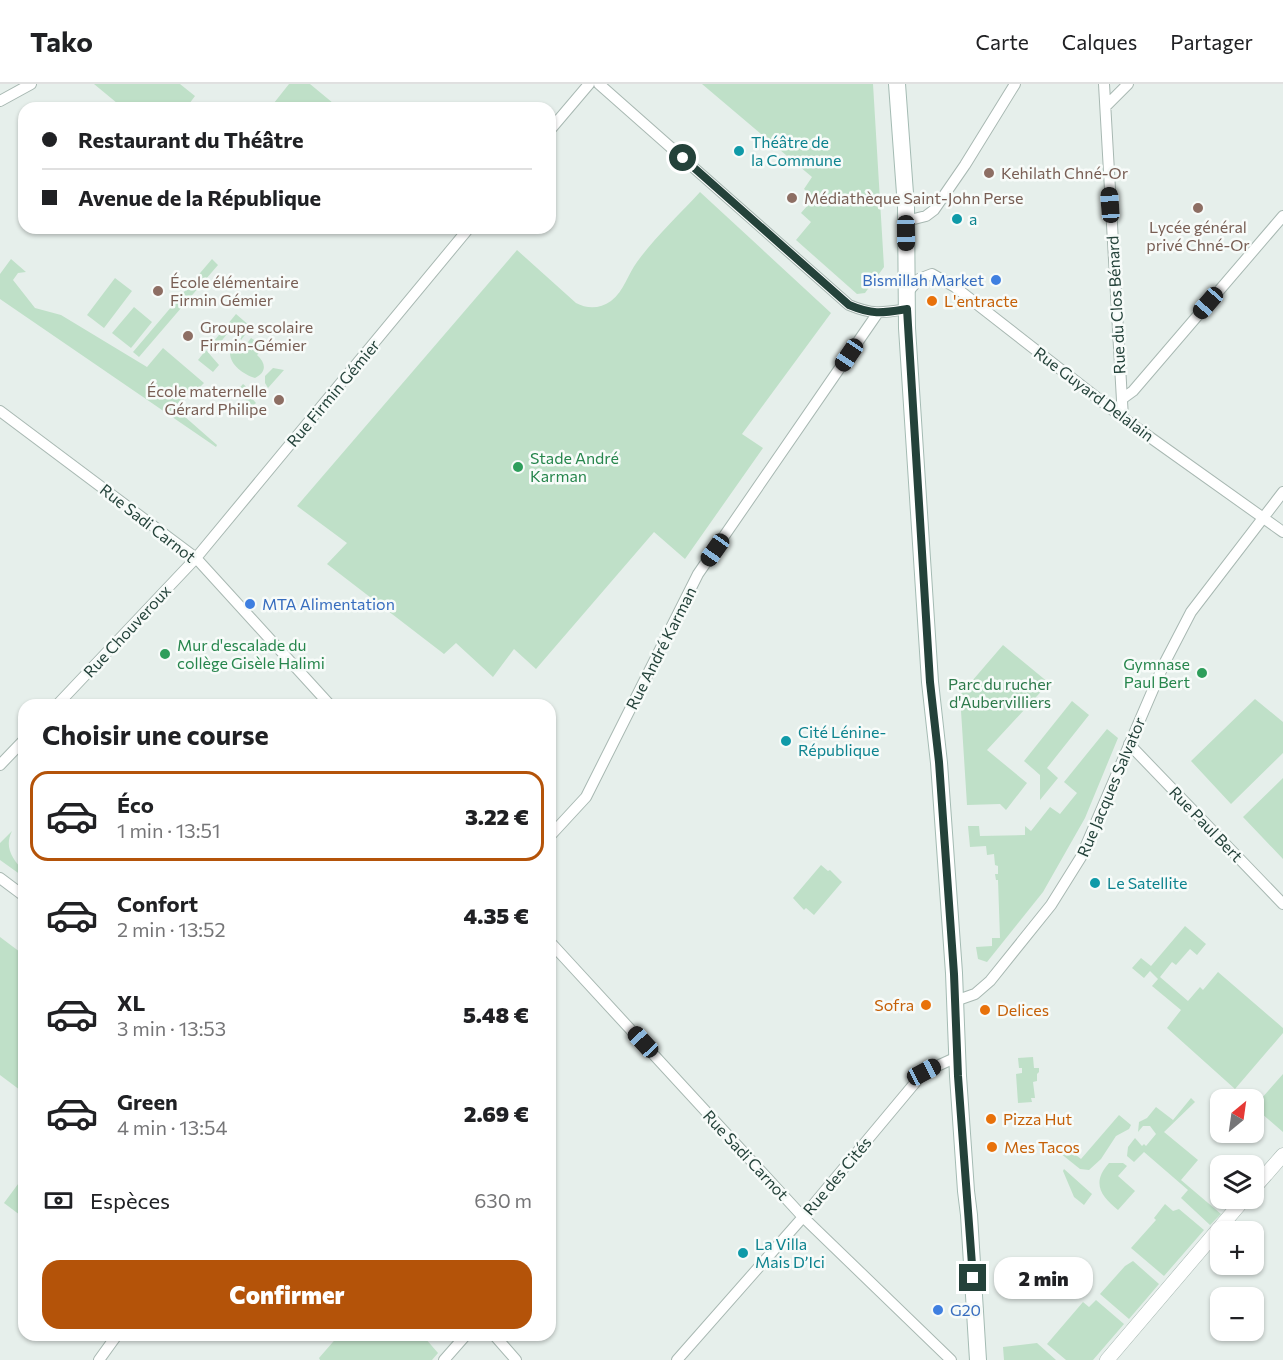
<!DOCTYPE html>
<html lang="fr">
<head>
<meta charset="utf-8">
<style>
	body { margin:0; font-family:Commissioner,sans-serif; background:#f6f6f6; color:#202124; height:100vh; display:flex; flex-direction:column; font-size:22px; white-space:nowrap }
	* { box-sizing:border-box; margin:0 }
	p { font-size:20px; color:#757577 }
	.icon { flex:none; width:33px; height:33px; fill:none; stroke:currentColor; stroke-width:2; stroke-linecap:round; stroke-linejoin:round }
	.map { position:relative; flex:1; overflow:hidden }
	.drawer { position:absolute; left:18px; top:615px; width:538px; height:642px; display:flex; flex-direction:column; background:#fff; border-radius:18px; box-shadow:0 2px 4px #0004 }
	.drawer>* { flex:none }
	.top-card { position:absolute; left:18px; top:18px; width:538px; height:132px; border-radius:18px; box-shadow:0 2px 4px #0004; display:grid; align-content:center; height:132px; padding:0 24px; background:#fff }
	.needle { width:39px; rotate:29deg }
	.tools { position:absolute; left:1210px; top:1005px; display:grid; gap:12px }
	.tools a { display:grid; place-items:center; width:54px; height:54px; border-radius:12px; background:#fff; box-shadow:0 2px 4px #0004; font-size:30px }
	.end { position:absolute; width:27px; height:27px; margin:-14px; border:8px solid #24423a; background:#fff; box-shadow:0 0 0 3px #fff }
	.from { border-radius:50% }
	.bubble { position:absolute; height:42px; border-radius:18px; background:#fff; box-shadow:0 2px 4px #0004; font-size:20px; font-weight:800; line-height:42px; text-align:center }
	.car { position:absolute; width:18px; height:36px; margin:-18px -9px; border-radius:8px; box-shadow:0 0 4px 2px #0007; background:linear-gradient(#222 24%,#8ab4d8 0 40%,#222 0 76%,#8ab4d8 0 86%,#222 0) }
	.top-card b { display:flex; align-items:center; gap:21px; height:57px; font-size:22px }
	.top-card b+b { border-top:2px solid #e0e0e0 }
	.top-card i { width:15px; height:15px; background:#202124 }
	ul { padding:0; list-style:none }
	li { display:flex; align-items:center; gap:18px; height:90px; margin:0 12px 9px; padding:0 12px; border:3px solid transparent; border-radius:18px }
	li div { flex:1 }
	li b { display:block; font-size:22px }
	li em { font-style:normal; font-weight:800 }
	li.active { border-color:#b45309 }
	li>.icon { width:54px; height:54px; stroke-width:1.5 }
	h2 { padding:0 24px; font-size:27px; line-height:72px }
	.pay { display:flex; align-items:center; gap:15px; height:66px; padding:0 24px; font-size:22px }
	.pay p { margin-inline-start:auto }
	.primary-button { display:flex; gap:12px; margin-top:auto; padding:12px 24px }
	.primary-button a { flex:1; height:69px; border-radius:18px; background:#b45309; color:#fff; font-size:24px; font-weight:800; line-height:69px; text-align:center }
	header { display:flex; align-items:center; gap:36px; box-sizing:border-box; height:84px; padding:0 30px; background:#fff; border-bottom:2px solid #e0e0e0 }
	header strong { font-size:28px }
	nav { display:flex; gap:33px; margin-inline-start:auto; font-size:21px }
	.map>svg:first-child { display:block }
</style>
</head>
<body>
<header>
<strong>Tako</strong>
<nav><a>Carte</a><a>Calques</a><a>Partager</a></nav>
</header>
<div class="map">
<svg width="1283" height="1276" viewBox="0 0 1283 1276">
	<rect width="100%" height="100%" fill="#e6efeb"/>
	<path fill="#bfe0c8" d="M94,0H180L195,12L186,24H123Z
		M289,0H310L339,24H270Z
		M702,0H873L884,183L865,209L857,210L796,156L811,138L801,129L814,114L804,105L812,93Z
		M700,108L831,229L742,350L763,364L685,475L654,448L536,585L514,565L493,593L456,559L444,570L327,480L347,459L297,422L517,166L576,219C587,225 600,225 611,217C624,207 628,190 637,178C655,153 679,131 700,108Z
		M11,175L26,188L18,189L13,196L35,224L61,231L147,283L163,264L204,299L199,304L196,302L176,325L217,361L216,363L0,215V190Z
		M212,175L218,181L139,273L133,268Z
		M115,194L132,207L104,244L87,231Z
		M134,223L152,238L131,264L112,249Z
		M236,230L251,243L241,256L238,244L234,241L216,264L209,263Z
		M251,254L259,259L261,267L257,271C266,279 267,288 255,294C242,290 226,278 231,264C240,258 245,261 252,267L248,258Z
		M206,266L219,281L213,288L198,276Z
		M273,284L284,286L268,304L265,299V292Z
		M243,300L249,305V311L256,319L253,322L236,308Z
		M1003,561L1049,599L987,666L1027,699L1006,726L1000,720L967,721L960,611Z
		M1255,615L1283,638V669L1231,720L1191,677Z
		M1072,617L1089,631L1047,684L1058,694L1040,716V691L1024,677Z
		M1107,645L1118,654L1085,734L1043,808L987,878L978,875L976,863L992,862V854H1000L998,796H996L995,790H998V782L995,781L994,770L987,771L986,762L970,763L968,742H979L980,752L1025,751V742L1031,747L1050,723L1060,730L1077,709L1064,698Z
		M1283,694V775L1243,733Z
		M12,747C4,763 12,775 24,787L21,791L0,776V759Z
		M821,781L828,787L830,786L842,798L814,831L806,824L804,826L793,814Z
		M1185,842L1206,860L1197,871L1190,865L1176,881L1172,878L1160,893L1188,917L1200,903L1203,906L1218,888L1283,944V949L1235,1005L1167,944L1181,926L1152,902L1158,895L1150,887L1144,894L1132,884L1141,874L1151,882Z
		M0,853L24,871V1009L0,991Z
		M1033,973L1034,984H1039V988L1037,990V997L1033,998L1035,1014H1031L1032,1018L1018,1019L1016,990L1022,989V984H1019L1018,974Z
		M1283,990V1048L1254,1023Z
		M1191,1014L1195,1018L1164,1048L1198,1076L1181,1096L1221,1130L1210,1141L1181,1114L1188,1106L1144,1068L1134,1078L1127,1072L1128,1063L1135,1054L1142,1062L1144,1060L1146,1062L1156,1050L1150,1042H1143L1138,1048L1139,1038L1147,1034L1156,1023L1173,1036Z
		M1119,1031L1131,1041L1129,1045L1116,1052L1101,1075L1089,1086L1080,1085L1055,1065L1061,1059L1081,1075Z
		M1109,1079H1123L1127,1082L1118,1092L1135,1107L1118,1126C1101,1112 1091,1099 1109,1079Z
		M1064,1085L1092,1110L1084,1121L1074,1113L1063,1087Z
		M24,1092V1134L4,1119Z
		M1165,1120L1173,1127L1179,1125L1204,1146L1164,1192L1131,1164L1156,1136L1154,1134Z
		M1133,1177L1159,1200L1129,1235L1100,1210L1125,1182Z
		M1096,1216L1124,1240L1093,1276H1066L1047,1260L1083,1218L1089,1223Z
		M339,1251H427L425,1254L438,1269L432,1276H320L319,1274Z
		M1037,1259L1056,1276H1004L1003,1263Z"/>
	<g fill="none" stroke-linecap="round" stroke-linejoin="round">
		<g stroke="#a8b8b2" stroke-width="12">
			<path id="minor" d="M599,0L849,221C873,231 882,229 907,225
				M1104,0L1123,334
				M0,17L31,0
				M1106,22L1128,0
				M550,46L589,0
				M906,137L926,132L934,126L965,81L1015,0
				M907,209L919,195L932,190L955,203L1123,334L1283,448
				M1122,315L1133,307L1283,132
				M0,327L196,474L330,621
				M57,621L196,474L469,144
				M1129,660L1283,820
				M0,681L24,656
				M550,752L586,713L698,490L877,230
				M0,794L24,812
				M550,858L803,1133L951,1276
				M955,917L975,910L990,897L1051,821L1081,773L1164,580L1191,528L1283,408
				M494,1251L516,1276
				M99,1276L117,1251
				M444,1276L466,1251
				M677,1276L803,1133L924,988L957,973"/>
		</g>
		<g stroke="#a8b8b2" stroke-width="15">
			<path id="tertiary" d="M1254,1104L1283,1071
				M1107,1276L1245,1114"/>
		</g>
		<g stroke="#a4bbb3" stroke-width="18">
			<path id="secondary" d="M897,0L906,123L907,244L930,598L939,679L954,889L958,992L966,1107L969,1131L978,1276"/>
		</g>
		<use href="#minor" stroke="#fff" stroke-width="10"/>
		<use href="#tertiary" stroke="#fff" stroke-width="14"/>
		<use href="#secondary" stroke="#fff" stroke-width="16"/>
	</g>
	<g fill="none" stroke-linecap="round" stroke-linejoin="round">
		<path stroke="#24423a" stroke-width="8" d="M683,74L849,221C873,231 882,229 907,225L930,598L939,678L954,890L958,992L973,1194"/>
	</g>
	<g fill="#0f9aa8" stroke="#f7fbf9" stroke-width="2">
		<circle cx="739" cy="67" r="6"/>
		<circle cx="957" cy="135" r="6"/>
		<circle cx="786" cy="657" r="6"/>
		<circle cx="1095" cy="799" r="6"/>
		<circle cx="743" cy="1169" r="6"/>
	</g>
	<g fill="#8d6e63" stroke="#f7fbf9" stroke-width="2">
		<circle cx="989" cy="89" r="6"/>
		<circle cx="792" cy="114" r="6"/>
		<circle cx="1198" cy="124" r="6"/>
		<circle cx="158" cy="207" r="6"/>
		<circle cx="188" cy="252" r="6"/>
		<circle cx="279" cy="316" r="6"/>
	</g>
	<g fill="#3f7fe0" stroke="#f7fbf9" stroke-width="2">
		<circle cx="996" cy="196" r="6"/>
		<circle cx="250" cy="520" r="6"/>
		<circle cx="938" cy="1226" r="6"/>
	</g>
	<g fill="#e8710a" stroke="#f7fbf9" stroke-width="2">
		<circle cx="932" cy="217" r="6"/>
		<circle cx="926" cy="921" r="6"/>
		<circle cx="985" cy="926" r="6"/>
		<circle cx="991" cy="1035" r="6"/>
		<circle cx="992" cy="1063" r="6"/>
	</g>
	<g fill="#2e9e5b" stroke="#f7fbf9" stroke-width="2">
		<circle cx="518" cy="383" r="6"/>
		<circle cx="165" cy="570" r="6"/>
		<circle cx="1202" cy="589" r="6"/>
	</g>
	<g text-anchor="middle" stroke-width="5" stroke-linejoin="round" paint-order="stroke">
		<g font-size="16" fill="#0d838f" stroke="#f7fbf9" text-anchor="start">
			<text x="751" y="64">Théâtre de<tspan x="751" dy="18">la Commune</tspan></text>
			<text x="969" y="141">a</text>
			<text x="798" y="654">Cité Lénine-<tspan x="798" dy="18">République</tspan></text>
			<text x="1107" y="805">Le Satellite</text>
			<text x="755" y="1166">La Villa<tspan x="755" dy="18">Mais D’Ici</tspan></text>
		</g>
		<g font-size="16" fill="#785e54" stroke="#f7fbf9" text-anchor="start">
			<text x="1001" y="95">Kehilath Chné-Or</text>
			<text x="804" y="120">Médiathèque Saint-John Perse</text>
			<text x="1198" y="149" text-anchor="middle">Lycée général<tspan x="1198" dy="18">privé Chné-Or</tspan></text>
			<text x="170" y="204">École élémentaire<tspan x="170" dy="18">Firmin Gémier</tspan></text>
			<text x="200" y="249">Groupe scolaire<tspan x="200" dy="18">Firmin-Gémier</tspan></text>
			<text x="267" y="313" text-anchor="end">École maternelle<tspan x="267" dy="18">Gérard Philipe</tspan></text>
		</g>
		<g font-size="16" fill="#366cbe" stroke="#f7fbf9" text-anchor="start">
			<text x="984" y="202" text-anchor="end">Bismillah Market</text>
			<text x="262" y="526">MTA Alimentation</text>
			<text x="950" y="1232">G20</text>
		</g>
		<g font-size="16" fill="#c56008" stroke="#f7fbf9" text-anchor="start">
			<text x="944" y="223">L'entracte</text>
			<text x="914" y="927" text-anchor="end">Sofra</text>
			<text x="997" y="932">Delices</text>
			<text x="1003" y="1041">Pizza Hut</text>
			<text x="1004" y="1069">Mes Tacos</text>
		</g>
		<g font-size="16" fill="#24423a" stroke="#f7fbf9">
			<text transform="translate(1116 221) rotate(-93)" y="6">Rue du Clos Bénard</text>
			<text transform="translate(333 309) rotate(-50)" y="6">Rue Firmin Gémier</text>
			<text transform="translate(1094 310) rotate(37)" y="6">Rue Guyard Delalain</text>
			<text transform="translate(148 439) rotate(38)" y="6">Rue Sadi Carnot</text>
			<text transform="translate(127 547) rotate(-47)" y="6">Rue Chouveroux</text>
			<text transform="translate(661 564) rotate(-63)" y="6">Rue André Karman</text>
			<text transform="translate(1111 703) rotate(-67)" y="6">Rue Jacques Salvator</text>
			<text transform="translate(1206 740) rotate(46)" y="6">Rue Paul Bert</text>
			<text transform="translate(746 1071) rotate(47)" y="6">Rue Sadi Carnot</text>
			<text transform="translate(837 1092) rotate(-50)" y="6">Rue des Cités</text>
		</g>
		<g font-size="16" fill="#27864d" stroke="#f7fbf9" text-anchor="start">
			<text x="530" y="380">Stade André<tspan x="530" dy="18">Karman</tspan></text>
			<text x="177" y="567">Mur d'escalade du<tspan x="177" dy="18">collège Gisèle Halimi</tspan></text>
			<text x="1190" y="586" text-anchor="end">Gymnase<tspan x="1190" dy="18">Paul Bert</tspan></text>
		</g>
		<g font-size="16" fill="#2d7a4b" stroke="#f7fbf9">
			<text x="1000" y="606">Parc du rucher<tspan x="1000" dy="18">d'Aubervilliers</tspan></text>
		</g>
	</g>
</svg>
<div class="tools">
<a><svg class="needle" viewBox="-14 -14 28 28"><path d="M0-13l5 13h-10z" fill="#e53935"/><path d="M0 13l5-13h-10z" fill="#757577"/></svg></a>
<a><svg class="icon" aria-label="layers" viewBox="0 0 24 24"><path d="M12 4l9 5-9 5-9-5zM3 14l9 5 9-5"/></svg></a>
<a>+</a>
<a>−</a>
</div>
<i class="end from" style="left:683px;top:74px"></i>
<i class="end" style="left:973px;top:1194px"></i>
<div class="bubble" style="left:994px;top:1173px;width:99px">2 min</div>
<i class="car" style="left:1110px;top:121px;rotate:356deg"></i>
<i class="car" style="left:906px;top:149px;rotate:179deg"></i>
<i class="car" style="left:1208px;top:219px;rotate:221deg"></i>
<i class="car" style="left:849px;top:271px;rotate:214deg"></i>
<i class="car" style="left:715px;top:466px;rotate:215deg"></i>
<i class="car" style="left:643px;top:958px;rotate:317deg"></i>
<i class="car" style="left:924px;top:988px;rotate:62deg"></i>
<div class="top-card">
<b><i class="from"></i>Restaurant du Théâtre</b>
<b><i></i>Avenue de la République</b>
</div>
<section class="drawer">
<h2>Choisir une course</h2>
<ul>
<li class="active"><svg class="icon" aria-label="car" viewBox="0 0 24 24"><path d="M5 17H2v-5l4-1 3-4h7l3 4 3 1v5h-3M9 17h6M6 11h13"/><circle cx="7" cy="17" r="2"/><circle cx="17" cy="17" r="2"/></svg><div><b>Éco</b><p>1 min · 13:51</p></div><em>3.22 €</em></li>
<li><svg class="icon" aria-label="car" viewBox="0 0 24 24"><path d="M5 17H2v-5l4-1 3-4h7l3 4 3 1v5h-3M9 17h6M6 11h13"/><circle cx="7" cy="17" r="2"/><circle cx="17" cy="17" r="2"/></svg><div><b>Confort</b><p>2 min · 13:52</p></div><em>4.35 €</em></li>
<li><svg class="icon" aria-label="car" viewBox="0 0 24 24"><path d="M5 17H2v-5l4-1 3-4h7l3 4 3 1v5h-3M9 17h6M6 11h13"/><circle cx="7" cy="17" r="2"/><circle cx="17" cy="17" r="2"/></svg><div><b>XL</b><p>3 min · 13:53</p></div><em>5.48 €</em></li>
<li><svg class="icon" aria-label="car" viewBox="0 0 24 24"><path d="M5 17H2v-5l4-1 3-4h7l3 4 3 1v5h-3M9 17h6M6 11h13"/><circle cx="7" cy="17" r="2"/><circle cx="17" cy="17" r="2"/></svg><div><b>Green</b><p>4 min · 13:54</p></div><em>2.69 €</em></li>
</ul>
<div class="pay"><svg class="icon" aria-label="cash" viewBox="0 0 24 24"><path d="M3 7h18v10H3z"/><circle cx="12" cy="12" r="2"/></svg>Espèces<p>630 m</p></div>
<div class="primary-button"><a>Confirmer</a></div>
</section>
</div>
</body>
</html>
